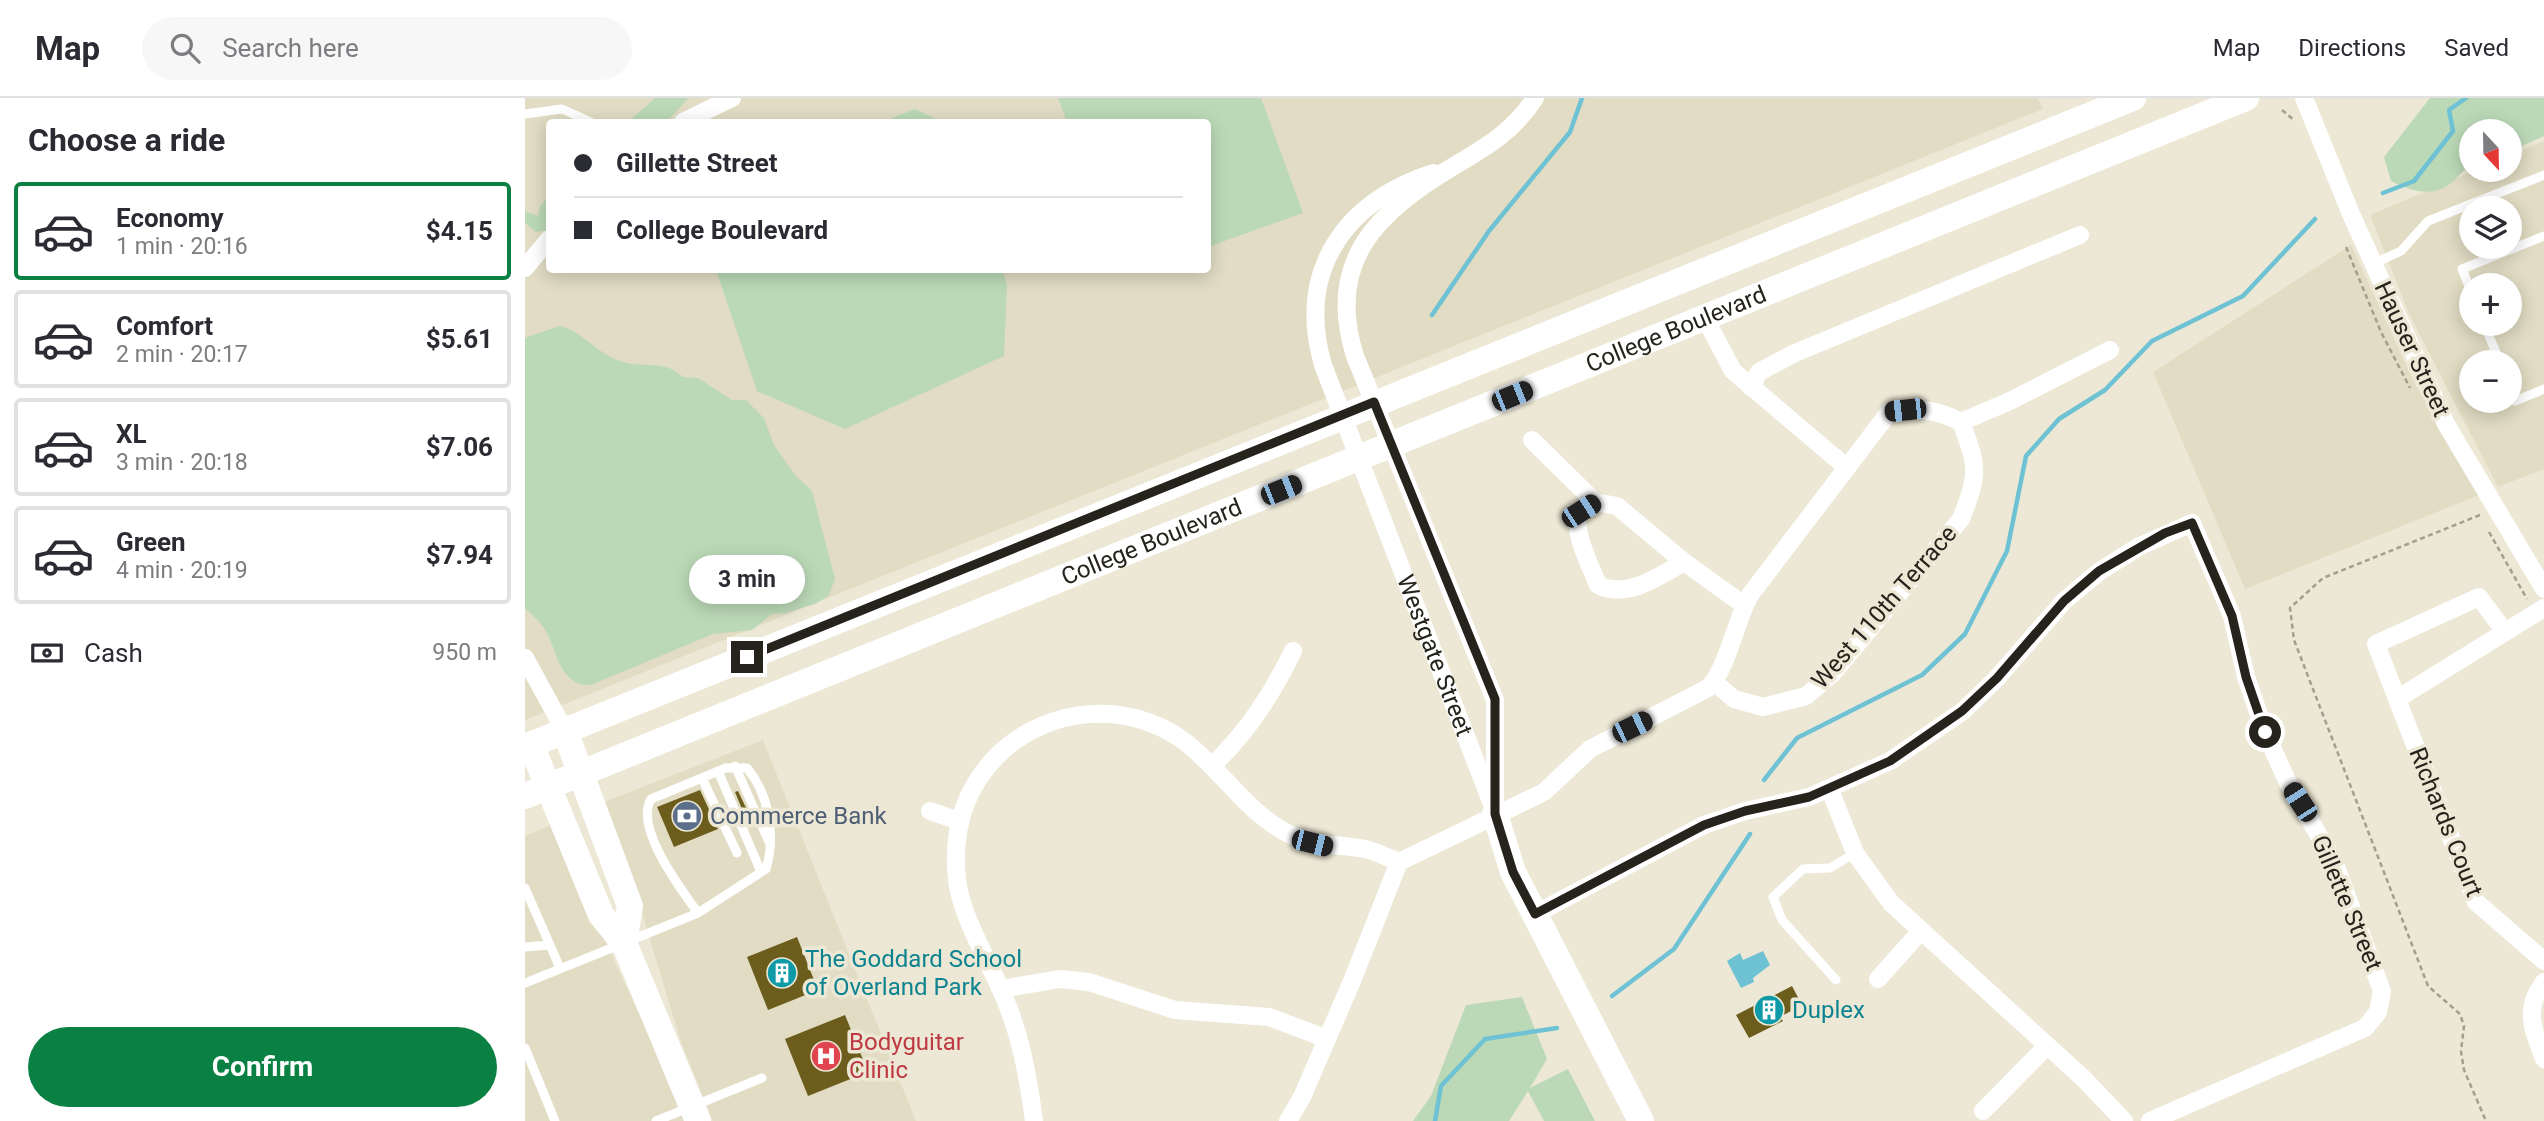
<!DOCTYPE html>
<html lang="en">
<head>
<meta charset="utf-8">
<style>
	body { margin:0; font-family:Roboto,sans-serif; background:#f7f7f7; color:#2b2b33; height:100vh; display:flex; flex-direction:column; font-size:26px; white-space:nowrap }
	* { box-sizing:border-box; margin:0 }
	p { font-size:23px; color:#7c7c81 }
	.icon { flex:none; width:38px; height:38px; fill:none; stroke:currentColor; stroke-width:2; stroke-linecap:round; stroke-linejoin:round }
	.map { position:relative; flex:1; overflow:hidden }
	.sheet { display:flex; flex-direction:column; background:#fff; width:525px }
	.sheet>* { flex:none }
	.banner { position:absolute; left:21px; top:21px; width:665px; height:154px; border-radius:7px; box-shadow:0 4px 18px #0003; display:grid; align-content:center; height:154px; padding:0 28px; background:#fff }
	.needle { width:46px; rotate:158deg }
	.fabs { position:absolute; left:1934px; top:21px; display:grid; gap:14px }
	.fabs a { display:grid; place-items:center; width:63px; height:63px; border-radius:50%; background:#fff; box-shadow:0 4px 18px #0003; font-size:35px }
	.end { position:absolute; width:32px; height:32px; margin:-16px; border:9px solid #25231c; background:#fff; box-shadow:0 0 0 4px #fff }
	.from { border-radius:50% }
	.bubble { position:absolute; height:49px; border-radius:24px; background:#fff; box-shadow:0 4px 18px #0003; font-size:23px; font-weight:700; line-height:49px; text-align:center }
	.car { position:absolute; width:21px; height:42px; margin:-21px -10px; border-radius:9px; box-shadow:0 0 5px 2px #0007; background:linear-gradient(#222 24%,#8ab4d8 0 40%,#222 0 76%,#8ab4d8 0 86%,#222 0) }
	.banner b { display:flex; align-items:center; gap:24px; height:66px; font-size:26px }
	.banner b+b { border-top:2px solid #e1e1e2 }
	.banner i { width:18px; height:18px; background:#2b2b33 }
	ul { padding:0; list-style:none }
	li { display:flex; align-items:center; gap:21px; height:98px; margin:0 14px 10px; padding:0 14px; border:4px solid #e1e1e2; border-radius:7px }
	li div { flex:1 }
	li b { display:block; font-size:26px }
	li em { font-style:normal; font-weight:700 }
	li.current { border-color:#0b8043 }
	li>.icon { width:63px; height:63px; stroke-width:1.5 }
	h2 { padding:0 28px; font-size:32px; line-height:84px }
	.pay { display:flex; align-items:center; gap:18px; height:77px; padding:0 28px; font-size:26px }
	.pay p { margin-inline-start:auto }
	.cta { display:flex; gap:14px; margin-top:auto; padding:14px 28px }
	.cta a { flex:1; height:80px; border-radius:42px; background:#0b8043; color:#fff; font-size:28px; font-weight:700; line-height:80px; text-align:center }
	header { display:flex; align-items:center; gap:42px; box-sizing:border-box; height:98px; padding:0 35px; background:#fff; border-bottom:2px solid #e1e1e2 }
	header strong { font-size:33px }
	nav { display:flex; gap:38px; margin-inline-start:auto; font-size:24px }
	.search { width:490px; height:63px; background:#f7f7f7; display:flex; align-items:center; gap:18px; box-sizing:border-box; padding:0 24px; border-radius:38px; color:#7c7c81; font-size:26px }
	main { display:flex; flex:1; min-height:0 }
	.map>svg:first-child { display:block }
</style>
</head>
<body>
<header>
<strong>Map</strong>
<div class="search"><svg class="icon" aria-label="search" viewBox="0 0 24 24"><circle cx="10" cy="10" r="6"/><path d="M15 15l6 6"/></svg>Search here</div>
<nav><a>Map</a><a>Directions</a><a>Saved</a></nav>
</header>
<main>
<section class="sheet">
<h2>Choose a ride</h2>
<ul>
<li class="current"><svg class="icon" aria-label="car" viewBox="0 0 24 24"><path d="M5 17H2v-5l4-1 3-4h7l3 4 3 1v5h-3M9 17h6M6 11h13"/><circle cx="7" cy="17" r="2"/><circle cx="17" cy="17" r="2"/></svg><div><b>Economy</b><p>1 min · 20:16</p></div><em>$4.15</em></li>
<li><svg class="icon" aria-label="car" viewBox="0 0 24 24"><path d="M5 17H2v-5l4-1 3-4h7l3 4 3 1v5h-3M9 17h6M6 11h13"/><circle cx="7" cy="17" r="2"/><circle cx="17" cy="17" r="2"/></svg><div><b>Comfort</b><p>2 min · 20:17</p></div><em>$5.61</em></li>
<li><svg class="icon" aria-label="car" viewBox="0 0 24 24"><path d="M5 17H2v-5l4-1 3-4h7l3 4 3 1v5h-3M9 17h6M6 11h13"/><circle cx="7" cy="17" r="2"/><circle cx="17" cy="17" r="2"/></svg><div><b>XL</b><p>3 min · 20:18</p></div><em>$7.06</em></li>
<li><svg class="icon" aria-label="car" viewBox="0 0 24 24"><path d="M5 17H2v-5l4-1 3-4h7l3 4 3 1v5h-3M9 17h6M6 11h13"/><circle cx="7" cy="17" r="2"/><circle cx="17" cy="17" r="2"/></svg><div><b>Green</b><p>4 min · 20:19</p></div><em>$7.94</em></li>
</ul>
<div class="pay"><svg class="icon" aria-label="cash" viewBox="0 0 24 24"><path d="M3 7h18v10H3z"/><circle cx="12" cy="12" r="2"/></svg>Cash<p>950 m</p></div>
<div class="cta"><a>Confirm</a></div>
</section>
<div class="map">
<svg width="2019" height="1023" viewBox="0 0 2019 1023">
	<rect width="100%" height="100%" fill="#ece8d5"/>
	<path fill="#e1dcc3" fill-rule="evenodd" d="M0,0H1513L1518,11L0,622ZM24,24H682V172H24Z
		M2019,43V371L1973,389L1885,218L1845,117L1951,72H1984L1985,57ZM1946,110H1984V149H1946ZM1946,187H1984V226H1946ZM1946,264H1984V303H1946Z
		M1826,147L1889,284L1954,397L1720,491L1628,274Z
		M238,642L391,1023H188L156,944L114,805L74,706Z
		M26,727L134,959L160,1023H0V738Z"/>
	<path fill="#bbd9b7" d="M130,0H164L141,24H103Z
		M533,0H736L778,115L683,149L682,24H542Z
		M1905,0H2019V38L1985,53L1984,33H1946V67C1936,73 1930,84 1920,89C1903,99 1881,91 1866,83L1859,59Z
		M390,11L418,24H357Z
		M24,98V132L11,134L0,125V113L13,118L15,108Z
		M191,172H477L482,186L479,258L320,331L232,293Z
		M34,228C57,232 72,256 95,263C118,271 140,261 158,279L173,280L207,302H221L239,320L249,347L270,377L287,393L310,481L304,497L292,505L261,515L247,516L227,532L188,536L66,587C35,588 33,556 22,535C18,526 7,517 0,510V240Z
		M997,899L1022,961L1005,990L1043,971L1070,1023H1019L1003,993L984,1023H888L906,998L941,907Z"/>
	<path fill="#6ec2d4" d="M1238,853L1245,867L1228,880L1229,884L1216,890L1202,863L1215,855L1218,862Z"/>
	<g fill="none" stroke-linecap="round" stroke-linejoin="round">
		<path stroke="#6ec2d4" stroke-width="4.5" d="M1858,95L1889,83L1928,33L1924,12L1941,0
			M907,217L964,133L1045,34L1057,0
			M1239,682L1272,640L1397,577L1440,536L1482,453L1501,358L1534,321L1580,292L1627,243L1718,198L1790,121
			M1087,898L1149,851L1225,736
			M910,1023L916,988L960,941L1032,930"/>
	</g>
	<path fill="#6c5d1c" d="M175,692L193,731L149,749L132,709Z
		M213,693L223,714L219,716L210,694Z
		M272,839L293,892L243,912L222,859Z
		M1267,888L1277,907L1255,919L1258,923L1224,940L1211,917Z
		M320,917L343,974L283,998L260,941Z"/>
	<g fill="none" stroke-linecap="round" stroke-linejoin="round">
		<path stroke="#a29f90" stroke-width="2.5" stroke-dasharray="5 3.5" stroke-linecap="butt" d="M1757,12L1770,23
			M1821,149L1856,234L1885,290
			M1955,417L1798,480L1765,510L1769,542L1903,888L1935,916L1939,928L1936,953L1939,972L1961,1023
			M1964,434L2002,501"/>
		<path stroke="#fff" stroke-width="9" d="M0,16L37,11L66,24
			M1848,166L1876,153L1903,123L2019,77
			M1946,193L1937,171L2019,138
			M1959,226L1975,264
			M1984,289L1990,303L2019,291
			M210,668L244,744
			M193,673L236,774
			M177,680L212,755
			M0,790L35,870
			M0,849L24,847
			M1311,882L1257,822L1248,799L1278,771L1305,770L1330,755
			M0,885L173,815L241,771C251,738 244,696 222,670H201L126,701C109,730 156,791 173,815
			M0,950L30,1023
			M131,1023L237,980"/>
		<g stroke="#fff" stroke-width="18">
			<path d="M1779,0L1826,116L1921,326L2019,491"/>
			<path d="M158,24L207,0"/>
			<path id="s1" d="M908,75C819,104 771,173 798,267L967,706"/>
			<path d="M0,170L24,141"/>
			<path d="M1180,220L1208,273L1321,369"/>
			<path d="M1226,289L1234,274L1270,255L1555,137"/>
			<path d="M1436,324L1485,303L1585,252"/>
			<path d="M1007,342L1070,404"/>
			<path d="M1159,464L1092,408L1070,404C1066,406 1059,409 1056,413C1044,428 1067,471 1073,487C1103,501 1133,479 1159,464L1219,507"/>
			<path d="M2019,510L1872,601L1951,804L2019,863"/>
			<path d="M0,560L40,633"/>
			<path d="M1872,601L1851,546L1954,499L1980,534"/>
			<path d="M687,668C723,633 746,598 768,553"/>
			<path d="M1305,692L1330,755L1366,805L1559,981L1599,1023"/>
			<path d="M405,713L434,723"/>
			<path d="M970,716V602L830,258C800,163 852,114 929,68C961,49 989,33 1010,0"/>
			<path d="M1010,816L1179,727L1220,713L1284,699L1365,663L1438,613L1472,580L1539,503L1575,473L1615,448L1667,425L1707,518L1721,579L1740,634L1764,687L1809,763L1857,893L1853,914L1840,930L1625,1023"/>
			<path d="M1353,881L1395,834"/>
			<path d="M2019,884C1998,912 2008,931 2019,961"/>
			<path d="M476,891L535,881L564,884L650,912L744,919L800,940"/>
			<path d="M1458,1013L1521,949"/>
			<path d="M509,1023C503,978 495,932 475,890C460,856 437,819 432,782C427,734 439,690 474,656C524,608 603,602 659,643C696,671 720,713 762,735C791,750 815,745 844,752C854,755 864,760 874,764"/>
			<path d="M763,1023L777,999L827,883L874,764L1019,694L1065,651L1183,590C1203,570 1210,524 1225,497L1365,313C1393,310 1411,311 1436,324C1453,369 1454,375 1436,421L1307,576L1281,598L1238,609L1209,601L1189,584"/>
		</g>
		<g stroke="#fff" stroke-width="26">
			<path d="M40,633L105,808L99,845"/>
			<path d="M6,647L76,817L99,845L173,1023"/>
			<path d="M0,649L1608,0"/>
			<path id="s2" d="M0,698L1721,0"/>
			<path d="M970,716L988,774L1116,1023"/>
		</g>
	</g>
	<g fill="none" stroke-linecap="round" stroke-linejoin="round">
		<path stroke="#25231c" stroke-width="9" d="M222,559L849,304L970,601V716L988,774L1010,816L1179,727L1220,713L1284,699L1365,663L1437,613L1472,580L1539,503L1574,473L1640,435L1667,425L1707,518L1721,579L1740,634"/>
	</g>
	<defs>
		<g id="bank-disc" transform="scale(1.575)"><circle r="9.5" fill="#5c6f8a" stroke="#ece8d5"/><path d="M-6-4H6V4H-6ZM0-2.3a2.3 2.3 0 1 0 0 4.6a2.3 2.3 0 1 0 0-4.6Z" fill="#fff"/></g>
		<g id="building-disc" transform="scale(1.575)"><circle r="9.5" fill="#0f9aa8" stroke="#ece8d5"/><path d="M-4-6H4V6H1V3H-1V6H-4ZM-2.5-4.3h1.7v1.8h-1.7ZM.8-4.3h1.7v1.8H.8ZM-2.5-1h1.7V.8h-1.7ZM.8-1h1.7V.8H.8Z" fill="#fff"/></g>
		<g id="hospital-disc" transform="scale(1.575)"><circle r="9.5" fill="#e0444e" stroke="#ece8d5"/><path d="M-5-5h3v3.5h4V-5h3V5h-3V1.5h-4V5h-3Z" fill="#fff"/></g>
	</defs>
	<g fill-rule="evenodd">
		<use href="#bank-disc" x="162" y="718"/>
		<use href="#building-disc" x="257" y="875"/>
		<use href="#building-disc" x="1244" y="912"/>
		<use href="#hospital-disc" x="301" y="958"/>
	</g>
	<g text-anchor="middle" stroke-width="7" stroke-linejoin="round" paint-order="stroke">
		<g font-size="24" fill="#25231c" stroke="#ece8d5">
			<text dy="8" stroke="none"><textPath href="#s2" startOffset="1242">College Boulevard</textPath></text>
			<text transform="translate(1887 251) rotate(65)" y="8">Hauser Street</text>
			<text dy="8" stroke="none"><textPath href="#s2" startOffset="676">College Boulevard</textPath></text>
			<text transform="translate(1359 509) rotate(-49)" y="8">West 110th Terrace</text>
			<text dy="8" stroke="none"><textPath href="#s1" startOffset="560">Westgate Street</textPath></text>
			<text transform="translate(1921 724) rotate(68)" y="8">Richards Court</text>
			<text transform="translate(1822 805) rotate(67)" y="8">Gillette Street</text>
		</g>
		<g font-size="24" fill="#4e5e75" stroke="#ece8d5" text-anchor="start">
			<text x="185" y="726">Commerce Bank</text>
		</g>
		<g font-size="24" fill="#0d838f" stroke="#ece8d5" text-anchor="start">
			<text x="280" y="869">The Goddard School<tspan x="280" dy="28">of Overland Park</tspan></text>
			<text x="1267" y="920">Duplex</text>
		</g>
		<g font-size="24" fill="#be3a42" stroke="#ece8d5" text-anchor="start">
			<text x="324" y="952">Bodyguitar<tspan x="324" dy="28">Clinic</tspan></text>
		</g>
	</g>
</svg>
<div class="fabs">
<a><svg class="needle" viewBox="-14 -14 28 28"><path d="M0-13l5 13h-10z" fill="#e53935"/><path d="M0 13l5-13h-10z" fill="#7c7c81"/></svg></a>
<a><svg class="icon" aria-label="layers" viewBox="0 0 24 24"><path d="M12 4l9 5-9 5-9-5zM3 14l9 5 9-5"/></svg></a>
<a>+</a>
<a>−</a>
</div>
<i class="end from" style="left:1740px;top:634px"></i>
<i class="end" style="left:222px;top:559px"></i>
<div class="bubble" style="left:164px;top:457px;width:116px">3 min</div>
<i class="car" style="left:987px;top:298px;rotate:68deg"></i>
<i class="car" style="left:1380px;top:312px;rotate:264deg"></i>
<i class="car" style="left:756px;top:392px;rotate:68deg"></i>
<i class="car" style="left:1056px;top:413px;rotate:57deg"></i>
<i class="car" style="left:1107px;top:629px;rotate:64deg"></i>
<i class="car" style="left:1775px;top:704px;rotate:327deg"></i>
<i class="car" style="left:787px;top:745px;rotate:104deg"></i>
<div class="banner">
<b><i class="from"></i>Gillette Street</b>
<b><i></i>College Boulevard</b>
</div>
</div>
</main>
</body>
</html>
